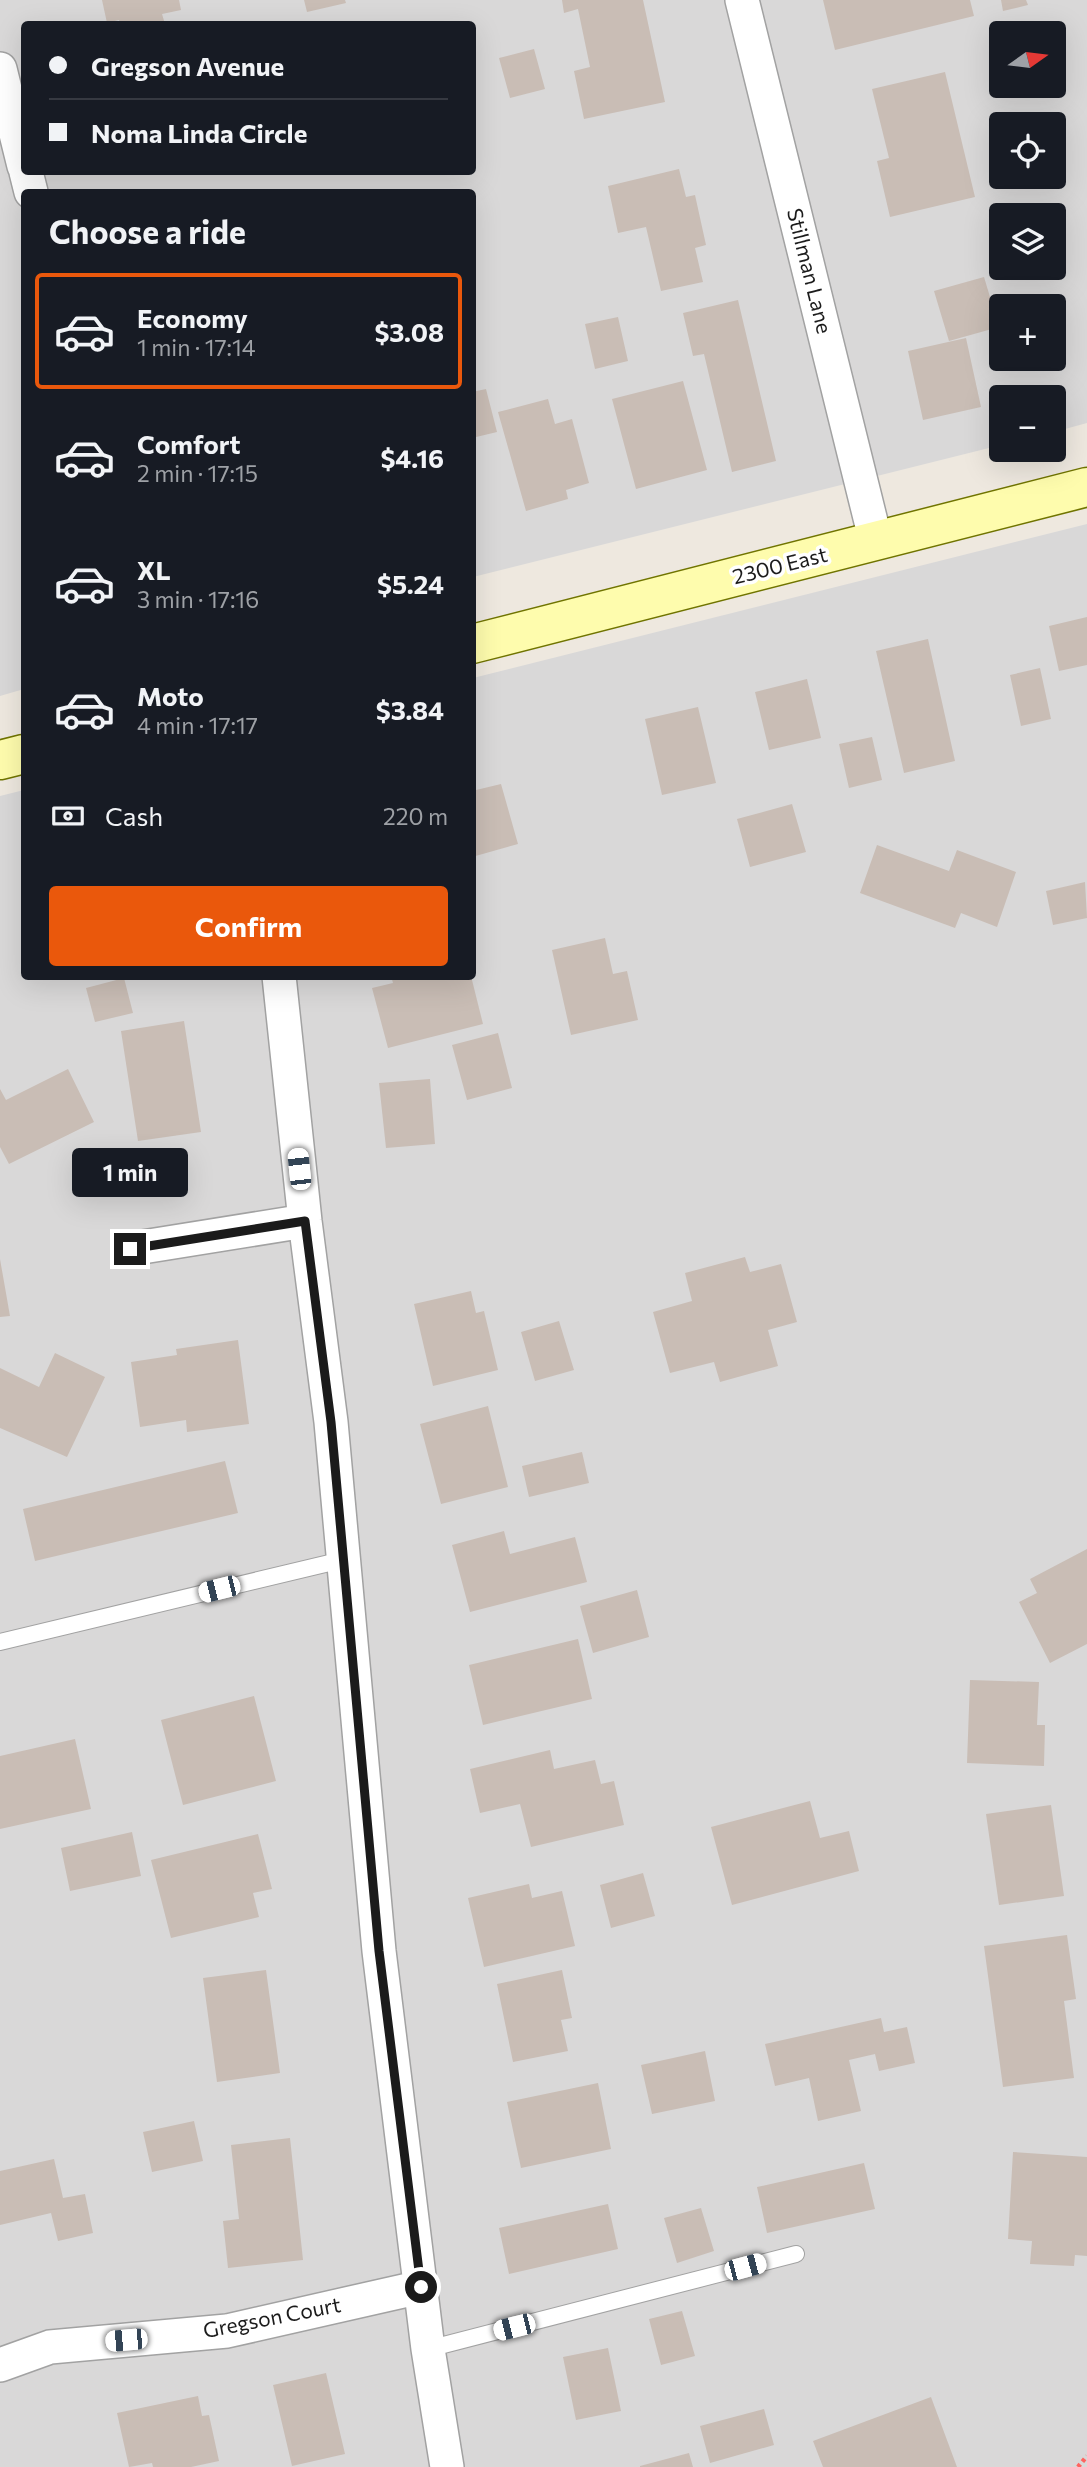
<!DOCTYPE html>
<html lang="en">
<head>
<meta charset="utf-8">
<style>
	body { margin:0; font-family:Commissioner,sans-serif; background:#20242c; color:#f1f3f6; height:100vh; display:flex; flex-direction:column; font-size:26px; white-space:nowrap }
	* { box-sizing:border-box; margin:0 }
	p { font-size:23px; color:#9ea1a6 }
	.icon { flex:none; width:38px; height:38px; fill:none; stroke:currentColor; stroke-width:2; stroke-linecap:round; stroke-linejoin:round }
	.map { position:relative; flex:1; overflow:hidden }
	.panel { position:absolute; left:21px; top:189px; width:455px; height:791px; display:flex; flex-direction:column; background:#171b24; border-radius:7px; box-shadow:0 7px 28px #0002 }
	.panel>* { flex:none }
	.hud { position:absolute; left:21px; top:21px; width:455px; height:154px; border-radius:7px; box-shadow:0 7px 28px #0002; display:grid; align-content:center; height:154px; padding:0 28px; background:#171b24 }
	.needle { width:46px; rotate:76deg }
	.buttons { position:absolute; left:989px; top:21px; display:grid; gap:14px }
	.buttons a { display:grid; place-items:center; width:77px; height:77px; border-radius:7px; background:#171b24; box-shadow:0 7px 28px #0002; font-size:35px }
	.end { position:absolute; width:32px; height:32px; margin:-16px; border:9px solid #1b1b1b; background:#fff; box-shadow:0 0 0 4px #fff }
	.from { border-radius:50% }
	.bubble { position:absolute; height:49px; border-radius:7px; background:#171b24; box-shadow:0 7px 28px #0002; font-size:23px; font-weight:700; line-height:49px; text-align:center }
	.car { position:absolute; width:21px; height:42px; margin:-21px -10px; border-radius:9px; box-shadow:0 0 5px 2px #0007; background:linear-gradient(#fff 24%,#345 0 40%,#fff 0 76%,#345 0 86%,#fff 0) }
	.hud b { display:flex; align-items:center; gap:24px; height:66px; font-size:26px }
	.hud b+b { border-top:2px solid #363941 }
	.hud i { width:18px; height:18px; background:#f1f3f6 }
	ul { padding:0; list-style:none }
	li { display:flex; align-items:center; gap:21px; height:116px; margin:0 14px 10px; padding:0 14px; border:4px solid transparent; border-radius:7px }
	li div { flex:1 }
	li b { display:block; font-size:26px }
	li em { font-style:normal; font-weight:700 }
	li.on { border-color:#ea580c }
	li>.icon { width:63px; height:63px; stroke-width:1.5 }
	h2 { padding:0 28px; font-size:32px; line-height:84px }
	.pay { display:flex; align-items:center; gap:18px; height:77px; padding:0 28px; font-size:26px }
	.pay p { margin-inline-start:auto }
	.button { display:flex; gap:14px; margin-top:auto; padding:14px 28px }
	.button a { flex:1; height:80px; border-radius:7px; background:#ea580c; color:#fff; font-size:28px; font-weight:700; line-height:80px; text-align:center }
	.map>svg:first-child { display:block }
</style>
</head>
<body>
<div class="map">
<svg width="1087" height="2467" viewBox="0 0 1087 2467">
	<rect width="100%" height="100%" fill="#eee8df"/>
	<path fill="#d9d8d8" fill-rule="evenodd" d="M0,0H1087V423L1054,432V397H1001V445L473,577L472,192H24V689L0,696ZM24,24H472V172H24ZM1001,33H1054V86H1001ZM1001,124H1054V177H1001ZM1001,215H1054V268H1001ZM1001,306H1054V359H1001Z
		M1087,524V2467H0V796L24,790V976H472L473,678Z"/>
	<path fill="#c9bdb5" d="M102,0H179L181,10L162,14L165,24H120L119,20L107,23Z
		M304,0H345L346,3L307,12Z
		M562,0H643L665,102L584,119L574,71L590,67L578,9L564,13Z
		M823,0H970L974,16L835,50Z
		M1001,0H1026L1028,5L1003,11Z
		M534,49L545,89L510,98L499,58Z
		M945,72L975,197L890,217L877,161L889,158L872,89Z
		M679,169L686,197L695,195L706,245L695,248L703,282L661,291L646,227L618,233L608,186Z
		M984,277L999,327L949,341L934,291Z
		M738,300L776,461L732,472L704,354L693,356L683,313Z
		M618,317L628,361L595,369L585,324Z
		M966,338L981,407L923,420L908,351Z
		M683,381L707,470L636,489L612,399Z
		M486,389L497,432L472,438V392Z
		M548,399L555,424L572,419L589,483L566,490L568,499L526,511L498,412Z
		M1087,617V665L1059,671L1049,626Z
		M928,639L955,761L904,773L876,651Z
		M1040,668L1051,719L1021,726L1010,675Z
		M807,679L821,738L769,750L755,692Z
		M698,707L716,783L662,795L645,719Z
		M872,737L882,780L849,788L839,744Z
		M501,784L518,844L472,857V791Z
		M792,804L806,852L750,867L737,819Z
		M877,845L949,871L957,850L1016,872L997,927L961,913L955,928L860,893Z
		M1085,882L1087,918L1053,925L1046,891Z
		M605,938L613,974L627,971L638,1020L571,1035L552,950Z
		M391,976H471L483,1024L388,1048L372,988L393,983Z
		M124,978L133,1013L95,1022L86,988Z
		M184,1021L201,1132L138,1141L121,1031Z
		M498,1033L512,1088L467,1100L452,1045Z
		M68,1069L94,1122L9,1164L0,1147V1089L6,1100Z
		M430,1079L435,1144L386,1148L379,1083Z
		M745,1257L750,1272L781,1264L797,1322L768,1330L778,1366L720,1382L714,1362L670,1373L653,1312L692,1301L685,1273Z
		M0,1259L10,1316L0,1317Z
		M471,1291L476,1313L484,1311L498,1370L433,1386L414,1304Z
		M559,1321L574,1370L535,1381L521,1332Z
		M238,1340L249,1424L187,1432L186,1420L140,1427L131,1362L177,1355L176,1349Z
		M55,1353L105,1377L67,1457L0,1428V1368L39,1387Z
		M488,1406L508,1487L441,1504L420,1424Z
		M582,1452L589,1483L529,1497L522,1466Z
		M225,1461L238,1513L35,1561L23,1509Z
		M504,1531L510,1554L575,1537L587,1582L470,1612L452,1545Z
		M1087,1549V1644L1050,1663L1019,1602L1037,1593L1030,1579Z
		M637,1590L649,1637L593,1653L580,1606Z
		M578,1639L592,1699L483,1725L469,1665Z
		M970,1680L1039,1682L1037,1725H1045L1044,1766L967,1763Z
		M254,1696L276,1781L183,1805L161,1720Z
		M75,1739L91,1809L0,1829V1756Z
		M550,1750L554,1769L595,1760L601,1784L614,1781L624,1825L531,1847L520,1804L480,1813L470,1769Z
		M810,1801L820,1838L849,1831L859,1871L732,1905L711,1827Z
		M1051,1805L1064,1896L999,1905L986,1814Z
		M132,1832L141,1876L70,1891L61,1848Z
		M258,1834L272,1889L253,1893L259,1917L171,1938L151,1860Z
		M643,1873L655,1916L611,1928L600,1885Z
		M529,1884L532,1898L562,1891L575,1946L484,1967L468,1898Z
		M1067,1935L1076,1999L1064,2001L1074,2078L1003,2087L984,1946Z
		M266,1970L280,2073L217,2082L203,1978Z
		M562,1970L572,2018L561,2020L568,2051L513,2062L497,1984Z
		M881,2018L884,2032L907,2027L915,2063L879,2071L875,2054L849,2060L861,2111L818,2121L809,2078L775,2086L765,2044Z
		M705,2051L715,2101L652,2114L641,2065Z
		M598,2083L611,2149L521,2168L507,2102Z
		M194,2121L203,2161L152,2172L143,2132Z
		M290,2138L303,2260L228,2268L223,2221L239,2219L231,2145Z
		M1013,2152L1087,2157V2256L1075,2255L1074,2266L1030,2264L1032,2241L1008,2239Z
		M54,2159L63,2198L85,2194L93,2233L58,2241L51,2213L0,2225V2171Z
		M864,2163L875,2209L767,2233L757,2187Z
		M608,2204L618,2249L509,2274L499,2228Z
		M701,2208L714,2251L677,2263L664,2218Z
		M682,2311L695,2356L661,2365L649,2319Z
		M608,2348L621,2411L576,2420L563,2357Z
		M326,2373L345,2454L292,2466L273,2385Z
		M198,2396L202,2416L209,2415L219,2461L191,2467H153L152,2463L129,2467L117,2413Z
		M931,2397L957,2467H823L813,2441Z
		M764,2409L774,2445L710,2463L700,2426Z
		M689,2453L693,2467H640V2466Z"/>
	<g fill="none" stroke-linecap="round" stroke-linejoin="round">
		<g stroke="#a2a2a2" stroke-width="18">
			<path id="lane" d="M0,1642L342,1560
				M428,2349L796,2254"/>
		</g>
		<g stroke="#a2a2a2" stroke-width="36">
			<path id="street" d="M742,0L876,542
				M0,69L24,166
				M26,172L31,192
				M279,976L305,1221L331,1422L379,1951L428,2349L447,2467
				M130,1249L305,1221
				M0,2365L50,2347L227,2331L421,2287"/>
		</g>
		<g stroke="#707400" stroke-width="41">
			<path id="secondary" d="M472,644L1087,487
				M0,760L24,754"/>
		</g>
		<path stroke="#ff645f" stroke-width="4.5" stroke-dasharray="3.5 3.5" stroke-linecap="butt" d="M1078,2467L1087,2456"/>
		<use href="#lane" stroke="#fff" stroke-width="16"/>
		<use href="#street" stroke="#fff" stroke-width="33"/>
		<use href="#secondary" stroke="#fefcad" stroke-width="38"/>
	</g>
	<g fill="none" stroke-linecap="round" stroke-linejoin="round">
		<path stroke="#1b1b1b" stroke-width="9" d="M130,1249L305,1221L331,1422L379,1951L421,2287"/>
	</g>
	<g text-anchor="middle" stroke-width="7" stroke-linejoin="round" paint-order="stroke">
		<g font-size="21" fill="#1b1b1b" stroke="#fff">
			<text transform="translate(809 271) rotate(76)" y="7">Stillman Lane</text>
			<text transform="translate(780 566) rotate(-14)" y="7">2300 East</text>
			<text transform="translate(272 2318) rotate(-11)" y="7">Gregson Court</text>
		</g>
	</g>
</svg>
<div class="buttons">
<a><svg class="needle" viewBox="-14 -14 28 28"><path d="M0-13l5 13h-10z" fill="#e53935"/><path d="M0 13l5-13h-10z" fill="#9ea1a6"/></svg></a>
<a><svg class="icon" aria-label="locate" viewBox="0 0 24 24"><circle cx="12" cy="12" r="6"/><path d="M12 2v4M12 18v4M2 12h4M18 12h4"/></svg></a>
<a><svg class="icon" aria-label="layers" viewBox="0 0 24 24"><path d="M12 4l9 5-9 5-9-5zM3 14l9 5 9-5"/></svg></a>
<a>+</a>
<a>−</a>
</div>
<i class="end from" style="left:421px;top:2287px"></i>
<i class="end" style="left:130px;top:1249px"></i>
<div class="bubble" style="left:72px;top:1148px;width:116px">1 min</div>
<i class="car" style="left:299px;top:1169px;rotate:354deg"></i>
<i class="car" style="left:219px;top:1589px;rotate:256deg"></i>
<i class="car" style="left:745px;top:2267px;rotate:75deg"></i>
<i class="car" style="left:514px;top:2327px;rotate:256deg"></i>
<i class="car" style="left:126px;top:2340px;rotate:265deg"></i>
<div class="hud">
<b><i class="from"></i>Gregson Avenue</b>
<b><i></i>Noma Linda Circle</b>
</div>
<section class="panel">
<h2>Choose a ride</h2>
<ul>
<li class="on"><svg class="icon" aria-label="car" viewBox="0 0 24 24"><path d="M5 17H2v-5l4-1 3-4h7l3 4 3 1v5h-3M9 17h6M6 11h13"/><circle cx="7" cy="17" r="2"/><circle cx="17" cy="17" r="2"/></svg><div><b>Economy</b><p>1 min · 17:14</p></div><em>$3.08</em></li>
<li><svg class="icon" aria-label="car" viewBox="0 0 24 24"><path d="M5 17H2v-5l4-1 3-4h7l3 4 3 1v5h-3M9 17h6M6 11h13"/><circle cx="7" cy="17" r="2"/><circle cx="17" cy="17" r="2"/></svg><div><b>Comfort</b><p>2 min · 17:15</p></div><em>$4.16</em></li>
<li><svg class="icon" aria-label="car" viewBox="0 0 24 24"><path d="M5 17H2v-5l4-1 3-4h7l3 4 3 1v5h-3M9 17h6M6 11h13"/><circle cx="7" cy="17" r="2"/><circle cx="17" cy="17" r="2"/></svg><div><b>XL</b><p>3 min · 17:16</p></div><em>$5.24</em></li>
<li><svg class="icon" aria-label="car" viewBox="0 0 24 24"><path d="M5 17H2v-5l4-1 3-4h7l3 4 3 1v5h-3M9 17h6M6 11h13"/><circle cx="7" cy="17" r="2"/><circle cx="17" cy="17" r="2"/></svg><div><b>Moto</b><p>4 min · 17:17</p></div><em>$3.84</em></li>
</ul>
<div class="pay"><svg class="icon" aria-label="cash" viewBox="0 0 24 24"><path d="M3 7h18v10H3z"/><circle cx="12" cy="12" r="2"/></svg>Cash<p>220 m</p></div>
<div class="button"><a>Confirm</a></div>
</section>
</div>
</body>
</html>
